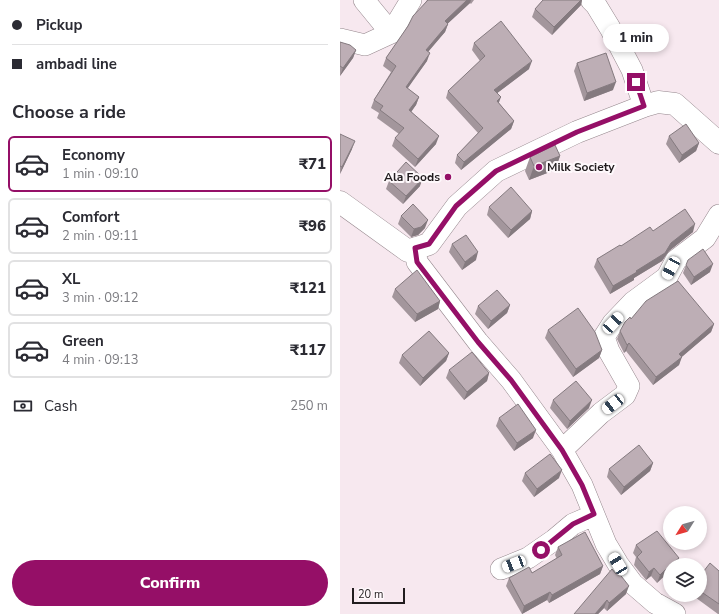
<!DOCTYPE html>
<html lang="en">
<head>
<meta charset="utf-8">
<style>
	body { margin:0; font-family:"Nunito Sans",sans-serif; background:#f7f7f7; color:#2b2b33; height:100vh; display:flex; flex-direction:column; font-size:15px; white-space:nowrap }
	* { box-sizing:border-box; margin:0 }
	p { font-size:13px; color:#7c7c81 }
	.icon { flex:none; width:22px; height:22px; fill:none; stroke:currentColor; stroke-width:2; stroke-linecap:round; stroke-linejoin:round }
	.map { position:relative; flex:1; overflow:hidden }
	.drawer { display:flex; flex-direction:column; background:#fff; width:340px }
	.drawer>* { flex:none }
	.banner { display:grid; align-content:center; height:88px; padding:0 12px; background:#fff }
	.needle { width:26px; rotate:233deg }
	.buttons { position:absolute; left:323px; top:506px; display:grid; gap:8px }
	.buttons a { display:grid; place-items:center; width:44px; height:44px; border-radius:50%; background:#fff; box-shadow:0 2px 6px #0003; font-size:20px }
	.scale { position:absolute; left:12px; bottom:10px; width:53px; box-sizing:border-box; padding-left:4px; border:2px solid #211c1e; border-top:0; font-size:11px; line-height:14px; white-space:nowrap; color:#211c1e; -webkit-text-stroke:3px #fef8fb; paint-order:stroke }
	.end { position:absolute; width:18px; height:18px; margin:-9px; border:5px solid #950f67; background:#fff; box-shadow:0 0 0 2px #fff }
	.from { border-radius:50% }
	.bubble { position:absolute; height:28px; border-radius:14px; background:#fff; box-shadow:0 2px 6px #0003; font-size:13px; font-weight:800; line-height:28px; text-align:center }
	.car { position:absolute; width:12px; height:24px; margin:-12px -6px; border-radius:5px; box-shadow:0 0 3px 1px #0007; background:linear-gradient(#fff 24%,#345 0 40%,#fff 0 76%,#345 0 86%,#fff 0) }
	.banner b { display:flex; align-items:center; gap:14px; height:38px; font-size:15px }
	.banner b+b { border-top:1px solid #e1e1e2 }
	.banner i { width:10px; height:10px; background:#2b2b33 }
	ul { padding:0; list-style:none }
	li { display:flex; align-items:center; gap:12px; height:56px; margin:0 8px 6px; padding:0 4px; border:2px solid #e1e1e2; border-radius:6px }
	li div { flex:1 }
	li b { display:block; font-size:15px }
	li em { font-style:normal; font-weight:800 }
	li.current { border-color:#950f67 }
	li>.icon { width:36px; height:36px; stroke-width:1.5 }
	h2 { padding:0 12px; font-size:18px; line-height:48px }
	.pay { display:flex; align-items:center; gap:10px; height:44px; padding:0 12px; font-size:15px }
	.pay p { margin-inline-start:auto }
	.button { display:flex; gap:8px; margin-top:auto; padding:8px 12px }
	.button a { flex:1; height:46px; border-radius:24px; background:#950f67; color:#fff; font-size:16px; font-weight:800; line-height:46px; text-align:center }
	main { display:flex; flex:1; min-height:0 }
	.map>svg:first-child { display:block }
</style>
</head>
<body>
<main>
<section class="drawer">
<div class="banner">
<b><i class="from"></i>Pickup</b>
<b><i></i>ambadi line</b>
</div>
<h2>Choose a ride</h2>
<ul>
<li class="current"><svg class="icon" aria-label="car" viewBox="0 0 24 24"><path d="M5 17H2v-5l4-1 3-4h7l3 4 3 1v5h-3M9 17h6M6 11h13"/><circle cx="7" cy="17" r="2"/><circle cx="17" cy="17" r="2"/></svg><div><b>Economy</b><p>1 min · 09:10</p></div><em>₹71</em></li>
<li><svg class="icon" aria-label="car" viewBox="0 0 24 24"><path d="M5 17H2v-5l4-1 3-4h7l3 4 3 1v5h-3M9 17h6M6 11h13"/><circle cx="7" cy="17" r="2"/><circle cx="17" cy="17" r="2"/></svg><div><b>Comfort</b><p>2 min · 09:11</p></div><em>₹96</em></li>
<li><svg class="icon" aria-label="car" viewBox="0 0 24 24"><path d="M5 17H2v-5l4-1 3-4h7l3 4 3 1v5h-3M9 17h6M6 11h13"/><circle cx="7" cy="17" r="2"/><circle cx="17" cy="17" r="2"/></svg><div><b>XL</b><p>3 min · 09:12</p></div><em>₹121</em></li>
<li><svg class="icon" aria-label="car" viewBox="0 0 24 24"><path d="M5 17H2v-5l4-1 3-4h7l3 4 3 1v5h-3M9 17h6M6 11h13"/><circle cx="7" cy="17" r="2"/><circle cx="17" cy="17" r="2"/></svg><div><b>Green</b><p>4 min · 09:13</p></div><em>₹117</em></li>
</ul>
<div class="pay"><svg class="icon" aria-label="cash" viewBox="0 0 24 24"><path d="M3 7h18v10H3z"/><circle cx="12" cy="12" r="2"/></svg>Cash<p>250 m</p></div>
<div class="button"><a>Confirm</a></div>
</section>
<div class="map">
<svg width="379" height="614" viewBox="0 0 379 614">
	<rect width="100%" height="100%" fill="#f7e8ef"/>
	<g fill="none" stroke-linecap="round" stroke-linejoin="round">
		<g stroke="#95878d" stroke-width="22">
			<path id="minor" d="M251,0L256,5L270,28L292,70L304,106
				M51,33L71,0
				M0,39L25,45L51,33L24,0
				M75,248L77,262L138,342L171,380L222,450L242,485L266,544L278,564L293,584L315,603L335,614
				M222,450L261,413L285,395L289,386L269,351L264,337L273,323L293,302L327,277L336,260L365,238L379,215
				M161,569L188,558L214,540L233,524L254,515"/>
		</g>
		<g stroke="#95878d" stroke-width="23">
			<path id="major" d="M0,202L68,251L89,244L117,206L156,171L237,132L304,106L318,102L335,104L379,143"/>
		</g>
		<use href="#minor" stroke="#fff" stroke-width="21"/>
		<use href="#major" stroke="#fff" stroke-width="22"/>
	</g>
	<path fill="#a3969c" d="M87,0H134L131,4L130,3L108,23V24L105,32L88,51L87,61L67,88L79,97L76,105L71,111L96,144L75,167L52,146L55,138L59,134L37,118L39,113L31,108L34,100L51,72L43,66L46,58Z
		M203,0H242L241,5L212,35L192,17L195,9Z
		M0,42L16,50L13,58L0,76Z
		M134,43L189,69L157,93L159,103L174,121L171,129L121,170L115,163L117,155L138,133L106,98L108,91L140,61L132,50Z
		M237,63L273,90L244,101L234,71Z
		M0,134L12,149L0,174Z
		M329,136L359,143L356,151L339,163L326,144Z
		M220,156L215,170L189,180L185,171L190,157Z
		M49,181L80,186L63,204L46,189Z
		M149,207L192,211L190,219L168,238L147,215Z
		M61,216L85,228L78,235L71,237L58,224Z
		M313,231L353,232L329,251L322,261L294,278V280L270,294L254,267L257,259L281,246Z
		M112,244L136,260L122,270L109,252Z
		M346,265L370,272L351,285L343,273Z
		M55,289L100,301L98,309L75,322L52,297Z
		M170,305L167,313L148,329L135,314L138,306Z
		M291,319L374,324L371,332L341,357L339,365L313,385L286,351L284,353L277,339L280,331Z
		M208,330L262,350L259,358L233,377L205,338Z
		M109,353L106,361L80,386L59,363L62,355Z
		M109,370L149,373L147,381L124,400L106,378Z
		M213,400L249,408L227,429L210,408Z
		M159,418L193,438L174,451L156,426Z
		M313,463L310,471L281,495L267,477L269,469Z
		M185,473L219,478L194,497L182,481Z
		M296,545L339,558L336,565H330L317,583L311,576L306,580L294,565L296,557L293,553Z
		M218,547L263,566L260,574L209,603L207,600L182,614L166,586L169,578L192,573L217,559L215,555Z
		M379,571V614H378L352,595H360V576Z
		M276,574L286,594L267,611L264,608L258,614H234Z"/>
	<path fill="#847a7f" d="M127,0H131L130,3L102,29L105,21Z
		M241,0H242L241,5L212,35L214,27Z
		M108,24L105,32L83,58L86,50Z
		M16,50L13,58L0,76L3,68Z
		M90,53L87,61L63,95L66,87Z
		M192,61L189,69L152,97L154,90Z
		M276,82L273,90L244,101L247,93Z
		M79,97L76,105L67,118L69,110Z
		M161,97L158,105L157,101Z
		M174,121L171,129L121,170L124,162Z
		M99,136L96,144L75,167L78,159Z
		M15,141L12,149L0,174L2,167Z
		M359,143L356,151L339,163L342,155Z
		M220,156L215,170L189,180L194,166Z
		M83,178L80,186L63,204L66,196Z
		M192,211L190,219L168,238L171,230Z
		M88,220L85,228L78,235L71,237L74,229Z
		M355,224L353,232L329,251L322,261L294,278V280L270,294L273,286L296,271Z
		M138,252L136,260L122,270L125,262Z
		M373,264L370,272L351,285L354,277Z
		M100,301L98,309L75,322L77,314Z
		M170,305L167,313L148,329L151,321Z
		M374,324L371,332L336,362L339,354Z
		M289,343L286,351L284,353L287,345Z
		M262,350L259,358L233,377L236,369Z
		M109,353L106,361L80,386L83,378Z
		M342,357L339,365L313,385L316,377Z
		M149,373L147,381L124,400L127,392Z
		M252,400L249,408L227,429L230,421Z
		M196,430L193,438L174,451L177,443Z
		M313,463L310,471L281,495L284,487Z
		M222,470L219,478L194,497L197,489Z
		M339,558L336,565H331Z
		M263,566L260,574L209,603L212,595Z
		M330,566V571L317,583L320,575Z
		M314,568L311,576L306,580L309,572Z
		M289,586L286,594L267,611L269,603Z
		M210,592L207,600L182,614L184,606Z
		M267,600L264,608L258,614H255Z"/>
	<path fill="#bdaeb5" stroke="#847a7f" d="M88,0H127L105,21L108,24L86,50L90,53L66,87L79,97L69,110L99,136L78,159L55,138L64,128L40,110L43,106L34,100L56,66L46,58L68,26L73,16Z
		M203,0H241L214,27L195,9Z
		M161,21L192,61L154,90L161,97L157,101L174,121L124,162L117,155L143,128L108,91L145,56L134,43Z
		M0,42L10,45L16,50L3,68L0,66Z
		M266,53L276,82L247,93L237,63Z
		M346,124L359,143L342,155L329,136Z
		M0,134L15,141L2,167L0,166Z
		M215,145L220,156L194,166L190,157Z
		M66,162L83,178L66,196L49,181Z
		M171,187L192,211L171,230L149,207Z
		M73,204L88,220L81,227L74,229L61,216Z
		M345,209L355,224L331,243L325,253L296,271L297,272L273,286L257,259L280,245L281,246L310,227L313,231Z
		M126,235L138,252L125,262L112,244Z
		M363,249L373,264L354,277L346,265L348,260Z
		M77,270L100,301L77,314L55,289Z
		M338,281L374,324L339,354L342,357L316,377L289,343L287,345L280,331L285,322L290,317L291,319L306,301Z
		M157,290L170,305L151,321L138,306Z
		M238,308L255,332L262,350L236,369L208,330Z
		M89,331L109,353L83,378L62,355Z
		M132,352L149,373L127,392L109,370Z
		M236,381L252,400L230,421L213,400Z
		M178,404L196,430L177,443L159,418Z
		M299,445L313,463L284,487L269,469Z
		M210,454L222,470L197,489L185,473Z
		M317,531L339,558L330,565L320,575L314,568L309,572L297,557L302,552L296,545Z
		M245,532L263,566L212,595L210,592L184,606L169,578L189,567L192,573L222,555L218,547Z
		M370,563L379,571V604L360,591V576Z
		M272,569L276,574L278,572L289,586L269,603L267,600L255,614H234Z"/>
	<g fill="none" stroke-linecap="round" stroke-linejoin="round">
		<path stroke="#950f67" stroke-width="5" d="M201,550L233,524L254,514L242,485L222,450L171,380L138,342L77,262L75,248L89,244L116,206L156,171L237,132L304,106L296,82"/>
	</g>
	<g fill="#950f67" stroke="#fef8fb" stroke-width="1.5">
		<circle cx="199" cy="167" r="4"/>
		<circle cx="108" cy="177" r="4"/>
	</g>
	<g text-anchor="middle" stroke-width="4" stroke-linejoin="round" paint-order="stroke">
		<g font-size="12" font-weight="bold" fill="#211c1e" stroke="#fef8fb" text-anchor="start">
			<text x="207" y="171">Milk Society</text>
			<text x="100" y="181" text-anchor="end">Ala Foods</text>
		</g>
	</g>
</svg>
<div class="buttons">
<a><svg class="needle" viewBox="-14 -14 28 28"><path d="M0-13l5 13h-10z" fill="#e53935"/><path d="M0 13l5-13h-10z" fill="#7c7c81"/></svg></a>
<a><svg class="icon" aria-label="layers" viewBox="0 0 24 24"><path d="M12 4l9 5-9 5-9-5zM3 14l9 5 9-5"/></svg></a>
</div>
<div class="scale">20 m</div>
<i class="end from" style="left:201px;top:550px"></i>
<i class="end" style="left:296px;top:82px"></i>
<div class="bubble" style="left:263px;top:24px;width:66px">1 min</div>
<i class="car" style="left:331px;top:268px;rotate:209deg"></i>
<i class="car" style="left:273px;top:323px;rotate:43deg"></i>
<i class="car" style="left:273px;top:404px;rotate:232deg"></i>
<i class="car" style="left:174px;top:564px;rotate:249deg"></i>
<i class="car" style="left:278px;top:564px;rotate:329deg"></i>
</div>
</main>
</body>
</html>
